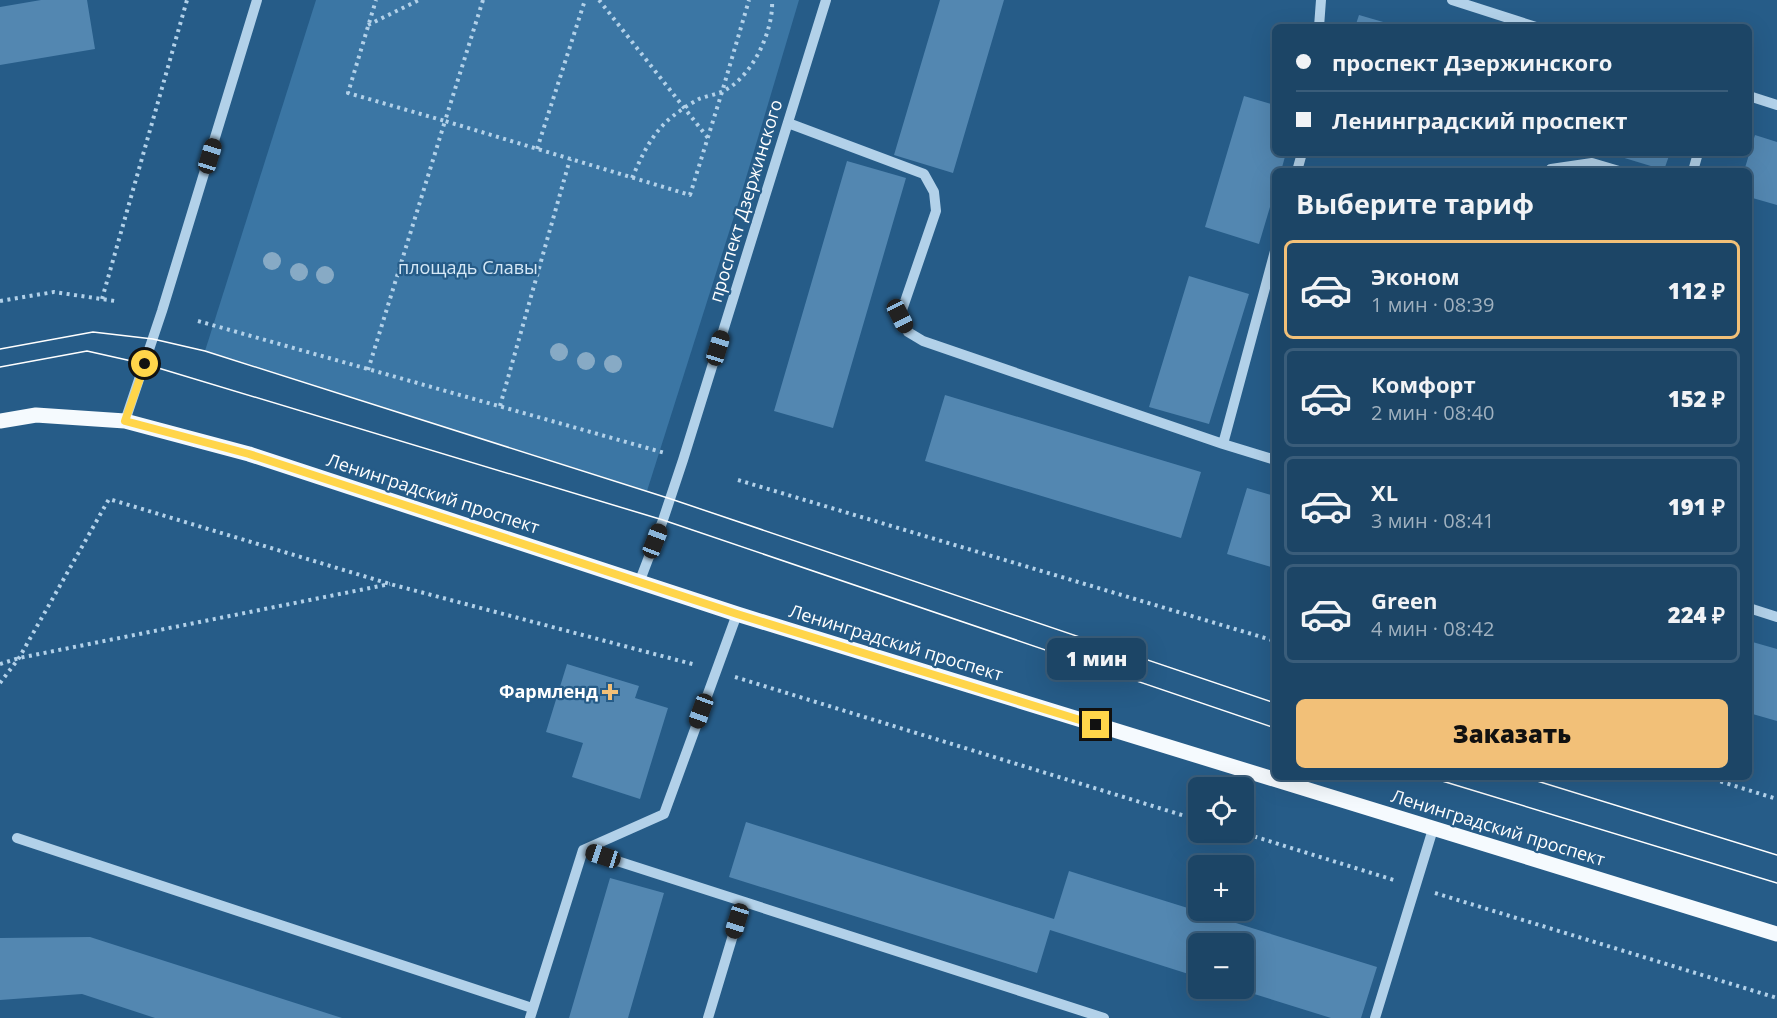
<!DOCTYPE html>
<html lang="ru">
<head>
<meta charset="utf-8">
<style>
	body { margin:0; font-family:"Open Sans",sans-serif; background:#254c6c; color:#f1f3f6; height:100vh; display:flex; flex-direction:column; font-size:22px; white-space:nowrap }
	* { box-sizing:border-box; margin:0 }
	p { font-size:20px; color:#a0b1bf }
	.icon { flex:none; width:33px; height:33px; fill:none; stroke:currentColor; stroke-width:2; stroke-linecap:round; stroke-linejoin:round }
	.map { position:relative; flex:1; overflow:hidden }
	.drawer { position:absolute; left:1272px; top:168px; width:480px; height:612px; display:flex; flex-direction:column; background:#1c4566; border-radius:9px; box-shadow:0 6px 24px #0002,0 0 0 2px #3a5d7a }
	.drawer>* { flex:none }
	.guide { position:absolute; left:1272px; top:24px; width:480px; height:132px; border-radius:9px; box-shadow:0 6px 24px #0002,0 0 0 2px #3a5d7a; display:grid; align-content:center; height:132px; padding:0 24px; background:#1c4566 }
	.controls { position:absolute; left:1188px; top:777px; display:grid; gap:12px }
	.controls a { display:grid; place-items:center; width:66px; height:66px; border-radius:9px; background:#1c4566; box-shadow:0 6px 24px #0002,0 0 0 2px #3a5d7a; font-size:30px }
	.end { position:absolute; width:27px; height:27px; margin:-14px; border:8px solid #ffd54a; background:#111; box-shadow:0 0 0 3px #111 }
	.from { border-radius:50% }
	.bubble { position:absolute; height:42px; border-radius:9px; background:#1c4566; box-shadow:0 6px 24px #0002,0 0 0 2px #3a5d7a; font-size:20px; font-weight:800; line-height:42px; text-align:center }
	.car { position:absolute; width:18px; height:36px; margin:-18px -9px; border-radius:8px; box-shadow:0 0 4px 2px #0007; background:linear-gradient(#222 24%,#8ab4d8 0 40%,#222 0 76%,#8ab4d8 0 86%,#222 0) }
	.guide b { display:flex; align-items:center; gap:21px; height:57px; font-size:22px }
	.guide b+b { border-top:2px solid #3a5d7a }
	.guide i { width:15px; height:15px; background:#f1f3f6 }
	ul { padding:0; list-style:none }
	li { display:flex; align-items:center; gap:18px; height:99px; margin:0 12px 9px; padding:0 12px; border:3px solid #3a5d7a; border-radius:9px }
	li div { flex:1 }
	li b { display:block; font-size:22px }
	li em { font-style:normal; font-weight:800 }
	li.selected { border-color:#f2c078 }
	li>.icon { width:54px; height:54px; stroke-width:1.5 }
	h2 { padding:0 24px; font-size:27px; line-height:72px }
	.primary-button { display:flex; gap:12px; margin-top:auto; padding:12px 24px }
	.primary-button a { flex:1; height:69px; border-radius:9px; background:#f2c078; color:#111; font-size:24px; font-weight:800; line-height:69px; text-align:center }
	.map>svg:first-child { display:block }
</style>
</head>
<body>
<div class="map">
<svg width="1777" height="1018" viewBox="0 0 1777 1018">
	<rect width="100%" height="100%" fill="#265c88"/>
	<path fill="#3b76a4" d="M316,0H799L743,188L647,491L205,351Z"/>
	<path fill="#5387b1" d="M41,0H87L95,49L0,65V7Z
		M940,0H1004L953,173L894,155Z
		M1359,15L1397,26L1396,27H1355Z
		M1244,96L1275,105V153H1286L1281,171H1275V190L1259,244L1205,227Z
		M1755,135L1777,142V205L1749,197V171H1744Z
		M1608,153H1670L1664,170Z
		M847,161L906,178L833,428L774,411Z
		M1189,276L1249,294L1209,424L1149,407Z
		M945,395L1201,472L1181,538L925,461Z
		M1247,488L1275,496V568L1227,554Z
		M1749,641L1777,649V721L1749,713Z
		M567,664L639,686L635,698L668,708L640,799L572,777L583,743L546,732Z
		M746,822L1054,919L1069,871L1377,967L1361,1018H1331L1238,989L1244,988V944H1198V977L1050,930L1037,973L729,877Z
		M610,878L664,893L628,1018H569Z
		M90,937L342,1018H155L82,994L0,1000V938Z"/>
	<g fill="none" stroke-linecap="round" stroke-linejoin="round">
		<path stroke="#b2d1e9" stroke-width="4" stroke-dasharray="3 4.5" stroke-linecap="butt" d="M483,0L445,121L690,195L722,92L749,0
			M599,0L708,138
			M368,25L419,0
			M537,149L585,0
			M632,178C641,158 649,139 665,123C674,114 688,105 699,99C706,96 714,95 721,92C751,80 774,31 772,0
			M102,299L187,0
			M0,301L54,292L115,301
			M198,321L665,453
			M368,370L445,121L348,93L376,0
			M500,406L570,159
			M738,480L1275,641
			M0,664L19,658L390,584
			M735,677L1198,820
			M0,683L19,658L109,499L390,584L696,665
			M1706,777L1777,799
			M1240,832L1397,881
			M1435,893L1777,998"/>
		<path stroke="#b2d1e9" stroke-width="10" d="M1452,0L1536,27
			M1319,27L1321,0
			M1749,96L1777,105
			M788,123L924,174L934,192L936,211L900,316L908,332L923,341L1223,444L1275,460
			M1297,171L1302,153
			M1551,171V169L1592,163L1619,171
			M1693,171L1698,153
			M125,421L162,311L257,0
			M1223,444L1275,251
			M639,583L663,520L683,460L826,0
			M1749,608L1777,617
			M17,838L532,1008
			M583,850L1104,1018
			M530,1018L583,850L664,814L737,614
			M708,1018L743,902
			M1375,1018L1433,829"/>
		<path stroke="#f5fafe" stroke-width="15" d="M0,421L36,415L125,421L249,454L737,614L1777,934"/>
		<path stroke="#fff" stroke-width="1.5" d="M0,349L93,332L153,339L205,351L671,499L1275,703
			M0,367L87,351L145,364L663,520L1275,728
			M1429,777L1777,883
			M1524,777L1777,855"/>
	</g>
	<g fill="#87aac5">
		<circle cx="272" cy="261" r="9"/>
		<circle cx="299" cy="272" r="9"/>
		<circle cx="325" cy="275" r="9"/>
		<circle cx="559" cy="352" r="9"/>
		<circle cx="586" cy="361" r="9"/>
		<circle cx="613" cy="364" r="9"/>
	</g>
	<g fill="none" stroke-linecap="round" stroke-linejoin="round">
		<path stroke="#ffd54a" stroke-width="8" d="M145,364L125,421L249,454L737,614L1096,725"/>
	</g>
	<path fill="#f2c078" stroke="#265c88" stroke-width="2" d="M607 683h6v6h6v6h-6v6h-6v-6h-6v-6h6z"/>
	<g text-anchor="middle" stroke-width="4.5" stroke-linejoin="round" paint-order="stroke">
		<g font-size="18" fill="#fff" stroke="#265c88">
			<text transform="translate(746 201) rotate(-73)" y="6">проспект Дзержинского</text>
			<text transform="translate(433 494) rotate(18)" y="6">Ленинградский проспект</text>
			<text transform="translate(896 643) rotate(17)" y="6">Ленинградский проспект</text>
			<text transform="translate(1498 828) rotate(17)" y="6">Ленинградский проспект</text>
		</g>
		<g font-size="18" fill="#d6e9f7" stroke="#265c88">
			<text x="468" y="274">площадь Славы</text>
		</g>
		<g font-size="18" font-weight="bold" fill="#fff" stroke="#265c88" text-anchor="end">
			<text x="598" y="698">Фармленд</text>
		</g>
	</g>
</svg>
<div class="controls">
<a><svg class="icon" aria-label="locate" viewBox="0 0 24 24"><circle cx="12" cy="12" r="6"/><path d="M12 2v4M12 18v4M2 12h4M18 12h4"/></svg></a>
<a>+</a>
<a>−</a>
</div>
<i class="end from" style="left:145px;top:364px"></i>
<i class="end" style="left:1096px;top:725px"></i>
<div class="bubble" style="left:1047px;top:638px;width:99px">1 мин</div>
<i class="car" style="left:210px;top:156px;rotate:17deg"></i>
<i class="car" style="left:900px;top:316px;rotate:153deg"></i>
<i class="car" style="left:718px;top:348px;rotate:17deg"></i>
<i class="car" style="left:655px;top:541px;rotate:21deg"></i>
<i class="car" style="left:701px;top:711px;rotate:200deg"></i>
<i class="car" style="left:603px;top:856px;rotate:288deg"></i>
<i class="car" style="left:737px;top:921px;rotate:197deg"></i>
<div class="guide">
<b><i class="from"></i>проспект Дзержинского</b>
<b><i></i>Ленинградский проспект</b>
</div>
<section class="drawer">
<h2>Выберите тариф</h2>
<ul>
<li class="selected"><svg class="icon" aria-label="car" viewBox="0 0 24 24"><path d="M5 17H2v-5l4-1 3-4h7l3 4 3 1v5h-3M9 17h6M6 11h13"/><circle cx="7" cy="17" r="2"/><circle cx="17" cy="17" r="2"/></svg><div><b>Эконом</b><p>1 мин · 08:39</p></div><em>112 ₽</em></li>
<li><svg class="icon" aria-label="car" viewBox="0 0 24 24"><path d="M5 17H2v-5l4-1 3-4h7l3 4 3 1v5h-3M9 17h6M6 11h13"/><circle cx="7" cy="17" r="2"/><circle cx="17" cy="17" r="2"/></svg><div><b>Комфорт</b><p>2 мин · 08:40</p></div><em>152 ₽</em></li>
<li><svg class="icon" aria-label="car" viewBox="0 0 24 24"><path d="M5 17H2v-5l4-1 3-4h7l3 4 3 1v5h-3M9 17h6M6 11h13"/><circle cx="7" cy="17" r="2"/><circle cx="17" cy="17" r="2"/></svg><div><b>XL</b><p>3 мин · 08:41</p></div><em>191 ₽</em></li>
<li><svg class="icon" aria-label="car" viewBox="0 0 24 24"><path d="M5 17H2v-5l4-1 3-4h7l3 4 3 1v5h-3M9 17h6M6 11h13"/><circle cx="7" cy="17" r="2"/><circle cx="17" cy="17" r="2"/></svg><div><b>Green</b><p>4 мин · 08:42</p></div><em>224 ₽</em></li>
</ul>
<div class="primary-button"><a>Заказать</a></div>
</section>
</div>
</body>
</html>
